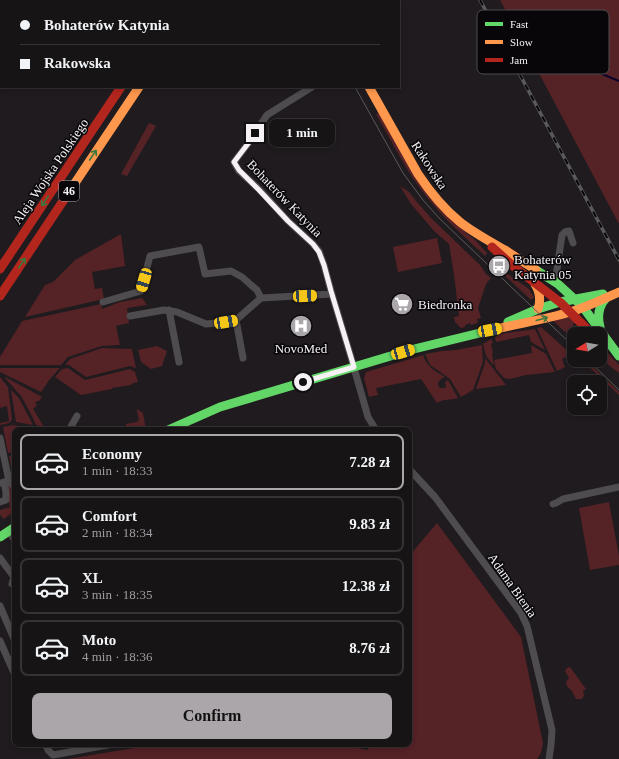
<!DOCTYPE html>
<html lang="en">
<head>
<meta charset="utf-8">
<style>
	body { margin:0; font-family:Georgia,serif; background:#201d1f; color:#f1f3f6; height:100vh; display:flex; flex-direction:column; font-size:15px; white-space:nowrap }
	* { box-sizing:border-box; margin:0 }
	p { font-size:13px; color:#9e9ea1 }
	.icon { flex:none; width:22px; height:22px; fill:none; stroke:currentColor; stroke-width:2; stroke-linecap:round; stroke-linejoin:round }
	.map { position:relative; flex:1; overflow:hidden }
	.panel { position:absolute; left:12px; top:427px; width:400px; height:320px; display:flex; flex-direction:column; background:#171416; border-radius:8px; box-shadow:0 2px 6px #0003,0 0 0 1px #363335 }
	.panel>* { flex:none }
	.banner { position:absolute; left:0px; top:0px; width:400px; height:88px; box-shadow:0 2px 6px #0003,0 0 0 1px #363335; display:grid; align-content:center; height:88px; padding:0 20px; background:#171416 }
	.needle { width:26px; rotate:259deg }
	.fabs { position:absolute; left:567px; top:327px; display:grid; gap:8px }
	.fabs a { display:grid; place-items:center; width:40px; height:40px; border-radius:8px; background:#171416; box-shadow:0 2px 6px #0003,0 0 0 1px #363335; font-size:20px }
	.end { position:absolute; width:18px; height:18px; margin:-9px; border:5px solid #f6f1f5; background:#111; box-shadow:0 0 0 2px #111 }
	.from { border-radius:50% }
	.bubble { position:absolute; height:28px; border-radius:8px; background:#171416; box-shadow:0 2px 6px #0003,0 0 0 1px #363335; font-size:13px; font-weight:700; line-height:28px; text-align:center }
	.car { position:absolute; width:12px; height:24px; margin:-12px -6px; border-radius:5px; box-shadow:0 0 3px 1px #0007; background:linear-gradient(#f5c518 24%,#345 0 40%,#f5c518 0 76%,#345 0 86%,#f5c518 0) }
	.banner b { display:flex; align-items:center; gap:14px; height:38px; font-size:15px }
	.banner b+b { border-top:1px solid #363335 }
	.banner i { width:10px; height:10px; background:#f1f3f6 }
	ul { padding:7px 0 0; list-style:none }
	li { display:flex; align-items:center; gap:12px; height:56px; margin:0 8px 6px; padding:0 12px; border:2px solid #363335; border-radius:8px }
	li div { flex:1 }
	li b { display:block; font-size:15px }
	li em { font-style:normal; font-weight:700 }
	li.active { border-color:#aba6aa }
	li>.icon { width:36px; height:36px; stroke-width:1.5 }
	.action { display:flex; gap:8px; margin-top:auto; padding:8px 20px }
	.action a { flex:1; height:46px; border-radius:8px; background:#aba6aa; color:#111; font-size:16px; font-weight:700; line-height:46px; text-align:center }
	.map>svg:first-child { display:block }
</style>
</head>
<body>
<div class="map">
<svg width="619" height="759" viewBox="0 0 619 759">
	<rect width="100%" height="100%" fill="#1f1b1e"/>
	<path fill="#552226" d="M500,0H619V224Z
		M379,113L450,219L475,240L487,253L485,256C466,238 446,221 430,201C408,175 393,144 376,114Z
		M149,123L156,126L127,176L121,174Z
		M400,186L409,192L417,202L431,218L480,265L486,274L491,278L486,284L478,308L481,318L477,319L478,323L471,325L470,323L465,325V327L461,328L455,322L454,317L459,316L454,275L449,244L434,231L411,204Z
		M121,234L125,266L92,272L95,289L102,288L104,299L25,317L45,285L53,282L75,260Z
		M437,238L442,263L398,272L393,247Z
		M490,258L502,270L529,289L534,297L531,300L488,260Z
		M142,298L147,305L127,308L129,323L116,326L120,345L102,346L68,357L61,365H0V357L22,321L101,304L102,309L120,302Z
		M570,317L575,322L573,325L577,334H574V340L551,319Z
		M541,327L571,354L562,359L565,367L557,371L537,328Z
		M535,329L545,350L531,342L529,335L496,342L495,337L500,334Z
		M491,339L493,343L491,344L493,353L492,354L494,366L486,356L483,344Z
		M482,345L483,362L473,390L461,397L450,379L430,365L425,354L442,351L456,350Z
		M531,345L546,354L555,372L526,375L510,379L504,378L496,369L494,360L532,353Z
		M600,345L619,365V373C613,369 605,362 601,356C599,353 600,349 600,345Z
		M157,346L167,351L162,366L151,369L141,362L138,350Z
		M102,348L132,349L136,368L130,366L86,377L69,365H65L70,359Z
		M423,355C428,368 434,370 445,377C440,379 436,383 440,388H445L446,385L445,382L448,380L458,398C450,401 445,398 437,403L421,379L376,388L378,395L369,397L364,378L366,372Z
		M485,358L506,385L476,389L485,363Z
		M582,360H586L619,392V395Z
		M0,368H60L50,379L41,392L0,372Z
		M68,368L85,380L130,369L135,372L138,382L133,383L131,385L112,388V389L81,395L55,377L62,369Z
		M0,377L8,387L12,419C10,424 5,424 0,425V423L9,421L7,406L0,408Z
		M5,377L42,397L39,401H37L35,403L37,405L33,409L44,427L36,425L30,412L21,396L5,378Z
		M11,390L19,398L33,425L16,422Z
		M137,409L143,413L146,430H110L113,429V428L126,426V424L137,422L139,420L137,411Z
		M13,425L34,429L35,430H15V452L8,453L3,427Z
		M15,455V474H12L9,456Z
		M10,484L15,490V511L4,519L0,515V510L10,507L6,486Z
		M609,502L619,556V565L590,570L579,508Z
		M437,523L521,637L543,743L541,753L537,759H68L158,744H336L368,750L370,744H409V556Z
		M570,667L586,689L583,691L584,695L582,699H576L572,691L567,686L566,682L569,678L565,671L567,668Z"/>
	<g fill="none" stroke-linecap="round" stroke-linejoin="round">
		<path stroke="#090229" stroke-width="2" d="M536,45L549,52L619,81"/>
		<path stroke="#4e4c4e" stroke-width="7" d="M77,0L78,1
			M312,87L267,115L250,141L234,162L239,171L259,189L288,221L313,244L319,251L324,265L331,291L350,354L368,417L376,430
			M553,281L556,276L562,235L565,232L569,231L573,243
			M103,302L141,291L150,256L199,247L205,274L231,271L242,277L251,285L257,290L261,298
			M169,310L179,362
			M130,316L164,310L177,312L206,324L217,323L236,320
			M243,358L236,320L261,298L332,294
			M69,430L77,416
			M0,438L9,481L0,483
			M409,469L435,497L521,613L527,626L552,730L551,745L549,759
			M9,481L15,488
			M0,502L6,500V492L4,482
			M553,504L556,503L563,499L619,487
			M9,531L15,541
			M0,558L14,577L12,584
			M0,606L15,641
			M0,641L15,675
			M45,744L48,750L53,755L113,744"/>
		<path stroke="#63d668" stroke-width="9" d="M320,0L321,1
			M196,1L197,0
			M536,270L558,284L583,307L619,356
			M508,322L538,309L560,302L603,294
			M600,327C597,316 598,307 606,298
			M168,430L220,407L414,349L488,331
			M0,537L15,527"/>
		<path stroke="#ff974d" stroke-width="9" d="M178,1L179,0
			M369,87L418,174C430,192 444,209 460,222C474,233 489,241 505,250C515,257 525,263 536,270
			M69,192L139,87
			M535,284C540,292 541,300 538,309
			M488,331C515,324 543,320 570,312C587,307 603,299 619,292"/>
		<path stroke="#b3261e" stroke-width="9" d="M492,247L513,266L561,303L592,334
			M0,269L121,87
			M0,296L69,192"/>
		<path stroke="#5b5a5b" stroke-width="1" d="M301,0L302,1
			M355,87L403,173L423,200L440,219L574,347
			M588,360L619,390"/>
		<g stroke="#5b5a5b" stroke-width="3.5">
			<path id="rail" d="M480,0L619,260"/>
		</g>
		<use href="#rail" stroke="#080608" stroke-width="2" stroke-dasharray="6" stroke-linecap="butt"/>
	</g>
	<defs><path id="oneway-shaft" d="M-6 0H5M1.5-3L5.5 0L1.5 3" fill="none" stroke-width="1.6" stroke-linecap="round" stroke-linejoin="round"/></defs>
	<g stroke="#3a783d">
		<use href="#oneway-shaft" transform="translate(93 155) rotate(-56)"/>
		<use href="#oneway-shaft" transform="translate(45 201) rotate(124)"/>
		<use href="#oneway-shaft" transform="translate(22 263) rotate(-56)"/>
		<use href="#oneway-shaft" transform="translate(542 319) rotate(-15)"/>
	</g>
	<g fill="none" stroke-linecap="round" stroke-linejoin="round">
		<path stroke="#f6f1f5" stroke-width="5" d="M255,133L250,141L234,162L239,170L259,190L288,221L313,244L319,252L324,265L331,291L354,367L303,382"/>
	</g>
	<defs>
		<g id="bus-disc" transform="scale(1.15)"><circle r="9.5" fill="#aba6aa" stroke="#080608"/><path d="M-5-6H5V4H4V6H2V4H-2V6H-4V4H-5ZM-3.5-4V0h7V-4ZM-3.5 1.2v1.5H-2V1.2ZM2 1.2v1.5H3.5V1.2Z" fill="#fff"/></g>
		<g id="supermarket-disc" transform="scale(1.15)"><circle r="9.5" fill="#aba6aa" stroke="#080608"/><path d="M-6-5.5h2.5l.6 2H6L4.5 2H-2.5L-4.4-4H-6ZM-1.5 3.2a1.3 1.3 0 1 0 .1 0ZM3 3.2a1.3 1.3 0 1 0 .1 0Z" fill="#fff"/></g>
		<g id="hospital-disc" transform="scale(1.15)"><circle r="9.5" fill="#aba6aa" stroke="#080608"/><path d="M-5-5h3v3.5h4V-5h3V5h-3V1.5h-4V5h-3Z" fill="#fff"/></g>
	</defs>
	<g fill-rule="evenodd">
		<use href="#bus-disc" x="499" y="266"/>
		<use href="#supermarket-disc" x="402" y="304"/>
		<use href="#hospital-disc" x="301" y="326"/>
	</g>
	<g text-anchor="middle" stroke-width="3" stroke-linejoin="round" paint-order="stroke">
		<rect fill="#080608" stroke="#afaaae" stroke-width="1" x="59" y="181" width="20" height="20" rx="3"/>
		<g font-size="12" font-weight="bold" fill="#f6f1f5">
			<text x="69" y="195">46</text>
		</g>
		<g font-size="13" fill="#f6f1f5" stroke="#080608">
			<text transform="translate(430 165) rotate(57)" y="5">Rakowska</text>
			<text transform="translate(50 171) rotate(-56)" y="5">Aleja Wojska Polskiego</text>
			<text transform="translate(285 198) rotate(46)" y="5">Bohaterów Katynia</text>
			<text transform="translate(513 585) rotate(55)" y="5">Adama Bienia</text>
		</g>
		<g font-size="13" fill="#f6f1f5" stroke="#080608" text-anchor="start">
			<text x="514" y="264">Bohaterów<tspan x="514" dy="15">Katynia 05</tspan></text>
			<text x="418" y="309">Biedronka</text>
			<text x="301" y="353" text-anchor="middle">NovoMed</text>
		</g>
	</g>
	<rect x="477" y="10" width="132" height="64" rx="6" fill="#080608" stroke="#4f4c4f" stroke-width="1"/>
	<rect x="485" y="22" width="18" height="4" fill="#63d668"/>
	<rect x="485" y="40" width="18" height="4" fill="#ff974d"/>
	<rect x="485" y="58" width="18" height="4" fill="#b3261e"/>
	<g font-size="11" fill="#f6f1f5">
		<text x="510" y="28">Fast</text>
		<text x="510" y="46">Slow</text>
		<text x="510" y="64">Jam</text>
	</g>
</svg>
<div class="fabs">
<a><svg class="needle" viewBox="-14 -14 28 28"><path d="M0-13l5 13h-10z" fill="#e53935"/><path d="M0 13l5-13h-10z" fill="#9e9ea1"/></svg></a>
<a><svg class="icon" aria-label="locate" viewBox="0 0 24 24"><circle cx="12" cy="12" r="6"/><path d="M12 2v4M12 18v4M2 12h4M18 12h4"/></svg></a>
</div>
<i class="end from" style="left:303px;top:382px"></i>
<i class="end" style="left:255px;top:133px"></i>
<div class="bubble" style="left:269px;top:119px;width:66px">1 min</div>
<i class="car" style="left:144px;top:280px;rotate:196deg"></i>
<i class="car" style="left:305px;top:296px;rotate:87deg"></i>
<i class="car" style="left:226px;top:322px;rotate:80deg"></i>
<i class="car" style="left:490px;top:330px;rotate:79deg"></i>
<i class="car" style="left:403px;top:352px;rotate:74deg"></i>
<div class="banner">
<b><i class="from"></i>Bohaterów Katynia</b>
<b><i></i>Rakowska</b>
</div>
<section class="panel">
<ul>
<li class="active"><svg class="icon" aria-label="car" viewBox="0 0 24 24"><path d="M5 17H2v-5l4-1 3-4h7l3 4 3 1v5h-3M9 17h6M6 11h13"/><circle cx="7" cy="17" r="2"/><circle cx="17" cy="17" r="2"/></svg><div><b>Economy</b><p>1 min · 18:33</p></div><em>7.28 zł</em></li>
<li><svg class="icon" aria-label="car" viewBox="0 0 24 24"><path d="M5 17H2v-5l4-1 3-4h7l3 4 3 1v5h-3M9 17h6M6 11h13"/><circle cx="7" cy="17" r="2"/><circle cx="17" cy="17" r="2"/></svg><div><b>Comfort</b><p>2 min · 18:34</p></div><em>9.83 zł</em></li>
<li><svg class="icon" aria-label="car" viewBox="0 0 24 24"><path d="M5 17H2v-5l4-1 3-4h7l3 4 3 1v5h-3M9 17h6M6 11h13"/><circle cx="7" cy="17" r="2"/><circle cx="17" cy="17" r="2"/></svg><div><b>XL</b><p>3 min · 18:35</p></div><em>12.38 zł</em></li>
<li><svg class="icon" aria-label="car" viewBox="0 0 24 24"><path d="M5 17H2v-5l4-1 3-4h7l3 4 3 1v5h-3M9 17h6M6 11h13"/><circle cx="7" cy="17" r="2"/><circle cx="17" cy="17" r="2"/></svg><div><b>Moto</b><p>4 min · 18:36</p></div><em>8.76 zł</em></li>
</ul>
<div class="action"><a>Confirm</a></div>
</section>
</div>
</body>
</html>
